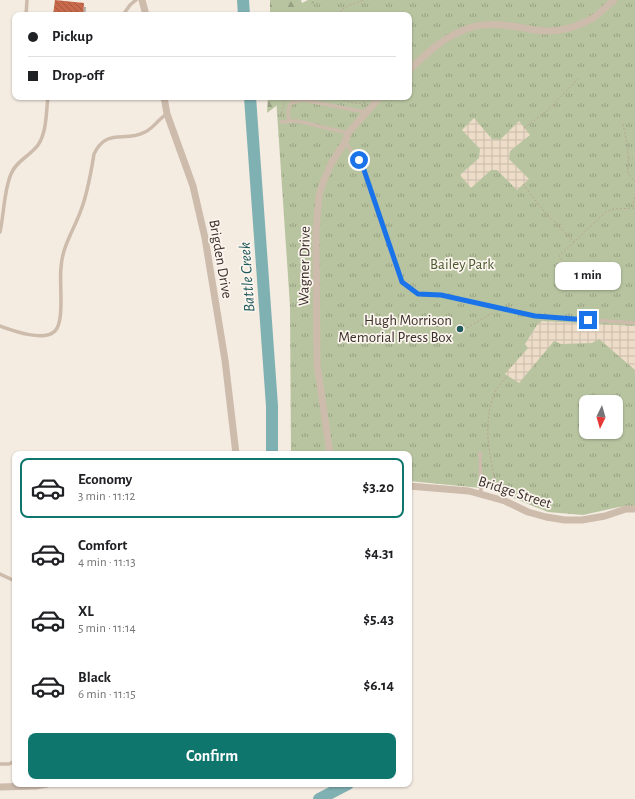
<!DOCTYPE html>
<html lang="en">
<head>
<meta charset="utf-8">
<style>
	body { margin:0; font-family:"Alegreya Sans",sans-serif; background:#f6f6f6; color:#202124; height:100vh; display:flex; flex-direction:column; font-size:15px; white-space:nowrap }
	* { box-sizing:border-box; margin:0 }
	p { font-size:13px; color:#757577 }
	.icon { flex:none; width:22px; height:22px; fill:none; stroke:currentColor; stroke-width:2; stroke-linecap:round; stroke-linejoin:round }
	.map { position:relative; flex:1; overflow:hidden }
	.side { position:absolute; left:12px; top:451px; width:400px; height:336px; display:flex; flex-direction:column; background:#fff; border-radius:8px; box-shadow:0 1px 3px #0004 }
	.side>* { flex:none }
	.hud { position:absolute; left:12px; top:12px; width:400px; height:88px; border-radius:8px; box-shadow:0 1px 3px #0004; display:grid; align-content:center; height:88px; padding:0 16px; background:#fff }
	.needle { width:26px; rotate:185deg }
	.controls { position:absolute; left:579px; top:395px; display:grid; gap:8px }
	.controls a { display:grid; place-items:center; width:44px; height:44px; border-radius:8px; background:#fff; box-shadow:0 1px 3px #0004; font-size:20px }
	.end { position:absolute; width:18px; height:18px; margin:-9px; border:5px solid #1a73e8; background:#fff; box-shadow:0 0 0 2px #fff }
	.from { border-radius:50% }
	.bubble { position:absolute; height:28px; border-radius:8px; background:#fff; box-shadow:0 1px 3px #0004; font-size:13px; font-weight:700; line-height:28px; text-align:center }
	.hud b { display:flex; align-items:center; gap:14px; height:38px; font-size:15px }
	.hud b+b { border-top:1px solid #e0e0e0 }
	.hud i { width:10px; height:10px; background:#202124 }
	ul { padding:7px 0 0; list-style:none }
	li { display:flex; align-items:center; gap:12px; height:60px; margin:0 8px 6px; padding:0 8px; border:2px solid transparent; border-radius:8px }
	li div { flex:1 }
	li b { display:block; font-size:15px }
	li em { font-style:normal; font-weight:700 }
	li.active { border-color:#0f766e }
	li>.icon { width:36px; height:36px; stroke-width:1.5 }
	.button { display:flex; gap:8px; margin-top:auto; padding:8px 16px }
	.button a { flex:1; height:46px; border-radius:8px; background:#0f766e; color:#fff; font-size:16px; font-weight:700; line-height:46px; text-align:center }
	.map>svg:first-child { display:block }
</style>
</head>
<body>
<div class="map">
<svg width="635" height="799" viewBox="0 0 635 799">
	<defs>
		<pattern id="forest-firs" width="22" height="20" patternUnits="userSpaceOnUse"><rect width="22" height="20" fill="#b8c4a0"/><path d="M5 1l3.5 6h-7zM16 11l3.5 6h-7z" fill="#97a083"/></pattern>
		<pattern id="park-tufts" width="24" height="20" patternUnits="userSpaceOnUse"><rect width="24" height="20" fill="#b8c4a0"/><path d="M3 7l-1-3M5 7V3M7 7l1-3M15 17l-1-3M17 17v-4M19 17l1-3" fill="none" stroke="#97a083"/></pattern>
		<pattern id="plaza-grid" width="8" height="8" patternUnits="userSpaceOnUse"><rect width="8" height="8" fill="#ecdcc8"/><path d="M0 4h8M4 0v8" fill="none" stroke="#cbbdac"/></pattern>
		<pattern id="building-back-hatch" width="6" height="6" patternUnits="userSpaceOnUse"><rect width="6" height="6" fill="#c8694b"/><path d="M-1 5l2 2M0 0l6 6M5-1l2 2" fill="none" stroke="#a4573f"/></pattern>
		<filter id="shadow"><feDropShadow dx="2" dy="4" stdDeviation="0" flood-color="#0004"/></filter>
	</defs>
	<rect width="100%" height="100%" fill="#f4ebe1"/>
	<path fill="url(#forest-firs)" d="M270,0H301L302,3L308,0H363L347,15H270Z
		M268,97H288L267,113Z"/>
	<path fill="url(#park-tufts)" fill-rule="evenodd" d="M319,0H635V506L619,507L583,515L548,512L491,489L409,481V454H291L290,306L276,97H409V15H288ZM586,402H616V432H586Z"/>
	<path fill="url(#plaza-grid)" d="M474,118L492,139L500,140L519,121L530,135L510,151L509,159L529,179L517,190L497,170H491L471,188L460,175L479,158L480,149L462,130Z
		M542,321L635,326V370L599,339L592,343L561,344L554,341L519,383L505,374L528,348L525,344L537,325Z"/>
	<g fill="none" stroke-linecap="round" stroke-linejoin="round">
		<path stroke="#7fb0b2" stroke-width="12" d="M243,0L244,15
			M250,97L272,406V454
			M319,799L348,784"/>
	</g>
	<path fill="url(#building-back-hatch)" filter="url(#shadow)" d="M55,0L84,3L83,15H53Z"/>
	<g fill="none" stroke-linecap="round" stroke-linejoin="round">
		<path stroke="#b9a596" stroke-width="1" stroke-dasharray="2 2" stroke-linecap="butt" d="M337,15L345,7L364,0
			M336,97C345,100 357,106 366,102
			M281,117L284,102L287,97
			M623,124L628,148V173L635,182
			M524,128L547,111L578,79
			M628,158H633
			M523,184L542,209L574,242
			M633,207L635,194
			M562,260L559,256L606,212L613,209L635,208
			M467,328L492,313
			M497,490C490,458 481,422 496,390C499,385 504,380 508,376"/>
		<path stroke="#cdbbac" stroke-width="3.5" d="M26,15L27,0
			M123,15L130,5L136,0
			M289,121L288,111L291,103L303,100L365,112
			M281,122L297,121L348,133
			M345,142L363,167L401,282L418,294L441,295L535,316L635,323
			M0,232C4,214 4,190 11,174C16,161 30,156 38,145C47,132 46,112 48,97
			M0,326C14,331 44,342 55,331C65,321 59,282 61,268C62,246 74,230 81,210C88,192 91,172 94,154C107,127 125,143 145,132C154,128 158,119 167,114
			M480,453L481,494
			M0,574L15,581
			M0,764H9L15,761"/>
		<path stroke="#cdbbac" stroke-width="7" d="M142,0L146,15
			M409,70C427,53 445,36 469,28C490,21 513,26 535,30C555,33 576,28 593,18C600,13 607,6 614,0
			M164,97L167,114L193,186L205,238L225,360L236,454
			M330,454L317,364L316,231L319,195L324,180L332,162L345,142L348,133L380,97
			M409,486L469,491L505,501L528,512L546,517L565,520H582L605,516L626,509H635
			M0,787L36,786L47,784"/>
	</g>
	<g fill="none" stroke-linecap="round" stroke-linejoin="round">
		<path stroke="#1a73e8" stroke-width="5" d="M359,160L363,167L402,282L418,294L441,295L535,316L588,320"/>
	</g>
	<circle fill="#1f5a5e" stroke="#fbf5ee" stroke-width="1.5" cx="460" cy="329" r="4"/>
	<g text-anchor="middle" stroke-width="3.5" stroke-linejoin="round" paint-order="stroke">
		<g font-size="15" fill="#3b302b" stroke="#fbf5ee">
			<text transform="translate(221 259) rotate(80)" y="5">Brigden Drive</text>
			<text transform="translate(304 266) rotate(-89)" y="5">Wagner Drive</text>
			<text transform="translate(515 492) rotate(18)" y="5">Bridge Street</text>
		</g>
		<g font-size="15" fill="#4a5a2e" stroke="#fbf5ee">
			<text x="462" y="269">Bailey Park</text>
		</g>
		<g font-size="15" fill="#3b302b" stroke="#fbf5ee" text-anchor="end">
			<text x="452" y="325">Hugh Morrison<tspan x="452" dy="17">Memorial Press Box</tspan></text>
		</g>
		<g font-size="16" font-style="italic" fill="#1f5a5e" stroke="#fbf5ee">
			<text transform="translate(246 277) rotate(-94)" y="6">Battle Creek</text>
		</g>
	</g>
</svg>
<div class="controls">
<a><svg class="needle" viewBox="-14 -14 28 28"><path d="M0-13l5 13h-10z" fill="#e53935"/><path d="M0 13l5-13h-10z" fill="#757577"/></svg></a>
</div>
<i class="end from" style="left:359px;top:160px"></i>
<i class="end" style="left:588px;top:320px"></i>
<div class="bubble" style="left:555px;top:262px;width:66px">1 min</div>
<div class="hud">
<b><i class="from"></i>Pickup</b>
<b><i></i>Drop-off</b>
</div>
<section class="side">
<ul>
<li class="active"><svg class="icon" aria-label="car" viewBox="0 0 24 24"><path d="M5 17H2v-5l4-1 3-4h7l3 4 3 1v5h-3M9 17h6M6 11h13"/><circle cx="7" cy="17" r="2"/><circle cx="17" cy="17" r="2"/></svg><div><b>Economy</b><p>3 min · 11:12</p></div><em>$3.20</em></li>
<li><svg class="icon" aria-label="car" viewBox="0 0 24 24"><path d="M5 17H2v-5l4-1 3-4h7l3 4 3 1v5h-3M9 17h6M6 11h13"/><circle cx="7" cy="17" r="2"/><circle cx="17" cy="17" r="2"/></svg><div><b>Comfort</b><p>4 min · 11:13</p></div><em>$4.31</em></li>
<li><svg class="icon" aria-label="car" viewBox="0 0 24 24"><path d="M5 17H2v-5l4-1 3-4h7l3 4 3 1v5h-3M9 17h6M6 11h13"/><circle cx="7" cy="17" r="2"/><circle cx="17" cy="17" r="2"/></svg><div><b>XL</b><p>5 min · 11:14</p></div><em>$5.43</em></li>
<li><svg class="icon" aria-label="car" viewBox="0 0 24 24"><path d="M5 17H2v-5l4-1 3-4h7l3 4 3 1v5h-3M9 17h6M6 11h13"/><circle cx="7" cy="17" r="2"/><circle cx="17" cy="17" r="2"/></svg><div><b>Black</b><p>6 min · 11:15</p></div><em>$6.14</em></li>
</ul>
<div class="button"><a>Confirm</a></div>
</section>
</div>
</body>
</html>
